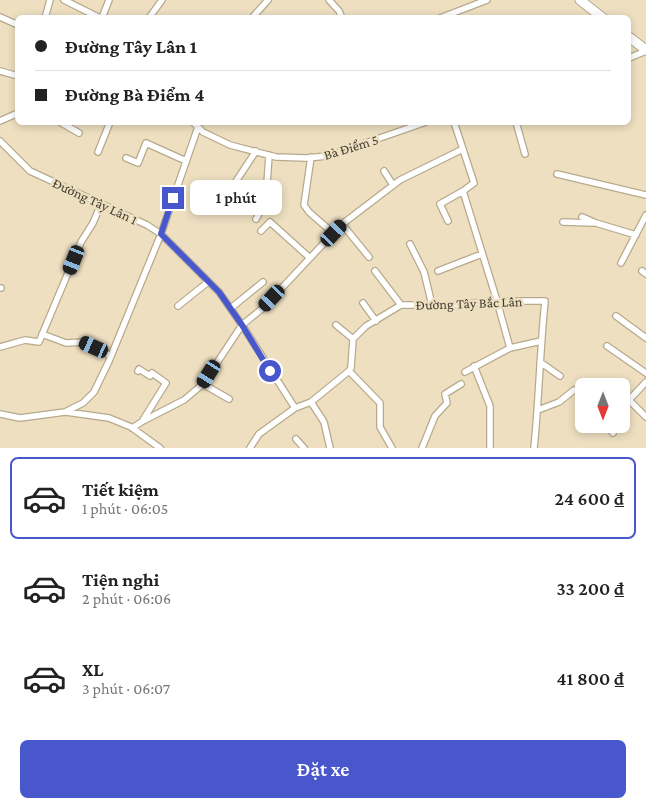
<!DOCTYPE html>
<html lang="vi">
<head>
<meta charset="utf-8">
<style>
	body { margin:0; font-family:"Crimson Pro",serif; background:#f6f6f6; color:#222; height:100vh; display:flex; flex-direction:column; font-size:19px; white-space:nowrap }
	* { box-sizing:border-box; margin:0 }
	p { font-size:16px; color:#767676 }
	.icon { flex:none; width:28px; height:28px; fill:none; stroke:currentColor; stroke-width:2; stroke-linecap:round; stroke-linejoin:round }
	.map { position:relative; height:448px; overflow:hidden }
	.details { display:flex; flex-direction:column; background:#fff; flex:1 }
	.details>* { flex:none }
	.hud { position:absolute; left:15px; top:15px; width:616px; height:110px; border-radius:8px; box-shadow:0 2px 8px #0003; display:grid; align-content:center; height:110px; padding:0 20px; background:#fff }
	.needle { width:32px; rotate:180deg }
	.buttons { position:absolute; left:575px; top:378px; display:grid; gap:10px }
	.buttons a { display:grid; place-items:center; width:55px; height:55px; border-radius:8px; background:#fff; box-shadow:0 2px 8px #0003; font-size:25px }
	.end { position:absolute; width:22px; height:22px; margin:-11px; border:6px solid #4857cc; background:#fff; box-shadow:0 0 0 2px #fff }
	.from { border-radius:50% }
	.bubble { position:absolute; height:35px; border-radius:8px; background:#fff; box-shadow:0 2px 8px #0003; font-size:16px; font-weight:600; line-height:35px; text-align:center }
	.car { position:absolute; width:15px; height:30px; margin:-15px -8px; border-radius:6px; box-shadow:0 0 4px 1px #0007; background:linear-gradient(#222 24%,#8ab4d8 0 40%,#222 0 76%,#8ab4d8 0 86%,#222 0) }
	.hud b { display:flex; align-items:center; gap:18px; height:48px; font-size:19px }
	.hud b+b { border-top:1px solid #e0e0e0 }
	.hud i { width:12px; height:12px; background:#222 }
	ul { padding:9px 0 0; list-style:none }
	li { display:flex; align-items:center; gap:15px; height:82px; margin:0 10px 8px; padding:0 10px; border:2px solid transparent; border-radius:8px }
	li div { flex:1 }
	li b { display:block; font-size:19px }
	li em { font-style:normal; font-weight:600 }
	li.on { border-color:#4857cc }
	li>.icon { width:45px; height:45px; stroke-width:1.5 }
	.cta { display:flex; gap:10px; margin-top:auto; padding:10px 20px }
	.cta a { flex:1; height:58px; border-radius:8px; background:#4857cc; color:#fff; font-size:20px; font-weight:600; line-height:58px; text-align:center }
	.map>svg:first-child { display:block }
</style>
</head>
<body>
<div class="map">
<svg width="646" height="448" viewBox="0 0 646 448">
	<rect width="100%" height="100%" fill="#eddfc0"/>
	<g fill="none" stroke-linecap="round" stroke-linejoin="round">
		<g stroke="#b7aa8c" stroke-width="8">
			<path id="minor" d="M64,0L100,18
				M329,0L339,11L342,18
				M0,17L18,25
				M45,18L50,0
				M102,18L109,0
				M149,18L162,0
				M252,18L268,0
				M440,18L487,0
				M629,58L646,51
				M0,71L18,76
				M0,121L18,113
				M60,122L79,133
				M193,122L203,132L230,145L276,157L306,158L328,156L426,122
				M454,122L474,183L463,191L497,301L510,348
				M516,122L525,154
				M0,141L30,171L147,225L161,234L219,292L242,325L295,408
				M98,152L110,122
				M311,157L304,205L309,212L333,233
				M126,158L138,163L146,143L186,161
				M384,171L393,185
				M557,174L646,195
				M242,203L231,196L229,192L256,151
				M582,217L596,223L636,235
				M256,219L264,205L266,198L269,155
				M448,221L440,204L463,191
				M563,222L593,223
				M342,224L369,257
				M261,231L270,222L310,258
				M410,244L424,272L432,305
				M621,263L646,215
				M375,271L401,305
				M438,271L482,254
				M642,271L646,274
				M0,288H1
				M363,303L376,321
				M178,306L208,282
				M231,308L263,282
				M616,316L646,338
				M336,325L353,339
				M42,334L66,343L84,342L111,356
				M607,346L646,373
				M0,347L25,340L39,342L81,242L93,223L101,204
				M540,362L560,376
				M474,366L490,406V448
				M138,371L139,369L150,376L152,373L166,383L143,420
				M349,371L380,403V427L392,448
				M465,372L510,348L541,341
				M646,382L629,400L646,417
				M203,384L229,399
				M311,402L324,422L330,448
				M538,410L559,402L574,390L577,389L582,392
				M66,412L109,418L131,427L160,448
				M0,414L20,418L65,412L83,403L94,392L109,361L161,234L198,127
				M607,424L613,433
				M132,428L143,421L184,400L203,384L242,325L263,308L341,225L400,180L463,149
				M296,439L304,448
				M250,448L259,434L295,408L311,402L349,371L351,368L353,339L366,326L401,305H451L497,301H545C540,350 539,399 534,448
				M422,448L435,416L447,403L445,394L461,384"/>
		</g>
		<g stroke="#b7aa8c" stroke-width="11">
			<path id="secondary" d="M580,0L603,18
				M629,37L646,50"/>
		</g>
		<use href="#minor" stroke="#fff" stroke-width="5.5"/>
		<use href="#secondary" stroke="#fff" stroke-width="9"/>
	</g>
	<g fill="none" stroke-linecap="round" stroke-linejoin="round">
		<path stroke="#4857cc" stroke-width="6" d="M173,198L161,234L219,292L242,325L270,371"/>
	</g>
	<g text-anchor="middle" stroke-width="5" stroke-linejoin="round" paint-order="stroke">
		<g font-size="14" fill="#413b2f" stroke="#eddfc0">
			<text transform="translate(351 147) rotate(-17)" y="5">Bà Điểm 5</text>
			<text transform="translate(95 201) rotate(25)" y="5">Đường Tây Lân 1</text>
			<text transform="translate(469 303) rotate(-2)" y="5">Đường Tây Bắc Lân</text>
		</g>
	</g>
</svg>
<div class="buttons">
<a><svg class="needle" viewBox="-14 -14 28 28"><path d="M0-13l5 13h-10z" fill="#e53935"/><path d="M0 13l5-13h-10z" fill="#767676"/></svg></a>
</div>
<i class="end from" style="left:270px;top:371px"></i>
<i class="end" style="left:173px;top:198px"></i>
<div class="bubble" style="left:190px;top:180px;width:92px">1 phút</div>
<i class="car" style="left:334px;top:233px;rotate:43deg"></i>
<i class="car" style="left:74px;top:260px;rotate:202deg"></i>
<i class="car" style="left:272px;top:298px;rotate:223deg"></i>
<i class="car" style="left:94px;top:347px;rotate:294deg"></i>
<i class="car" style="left:209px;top:374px;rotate:212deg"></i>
<div class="hud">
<b><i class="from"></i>Đường Tây Lân 1</b>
<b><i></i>Đường Bà Điểm 4</b>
</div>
</div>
<section class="details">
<ul>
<li class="on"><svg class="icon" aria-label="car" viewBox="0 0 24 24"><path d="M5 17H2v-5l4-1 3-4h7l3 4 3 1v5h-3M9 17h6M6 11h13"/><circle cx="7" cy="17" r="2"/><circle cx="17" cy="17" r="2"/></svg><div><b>Tiết kiệm</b><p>1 phút · 06:05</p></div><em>24 600 ₫</em></li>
<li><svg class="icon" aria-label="car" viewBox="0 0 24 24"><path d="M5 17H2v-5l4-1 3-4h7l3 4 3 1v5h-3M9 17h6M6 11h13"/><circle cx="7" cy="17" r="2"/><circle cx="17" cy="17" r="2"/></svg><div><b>Tiện nghi</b><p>2 phút · 06:06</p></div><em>33 200 ₫</em></li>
<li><svg class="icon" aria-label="car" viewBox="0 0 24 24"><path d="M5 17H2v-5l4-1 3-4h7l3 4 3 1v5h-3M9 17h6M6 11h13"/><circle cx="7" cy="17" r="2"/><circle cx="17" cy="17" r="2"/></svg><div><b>XL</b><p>3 phút · 06:07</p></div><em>41 800 ₫</em></li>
</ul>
<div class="cta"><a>Đặt xe</a></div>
</section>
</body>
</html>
